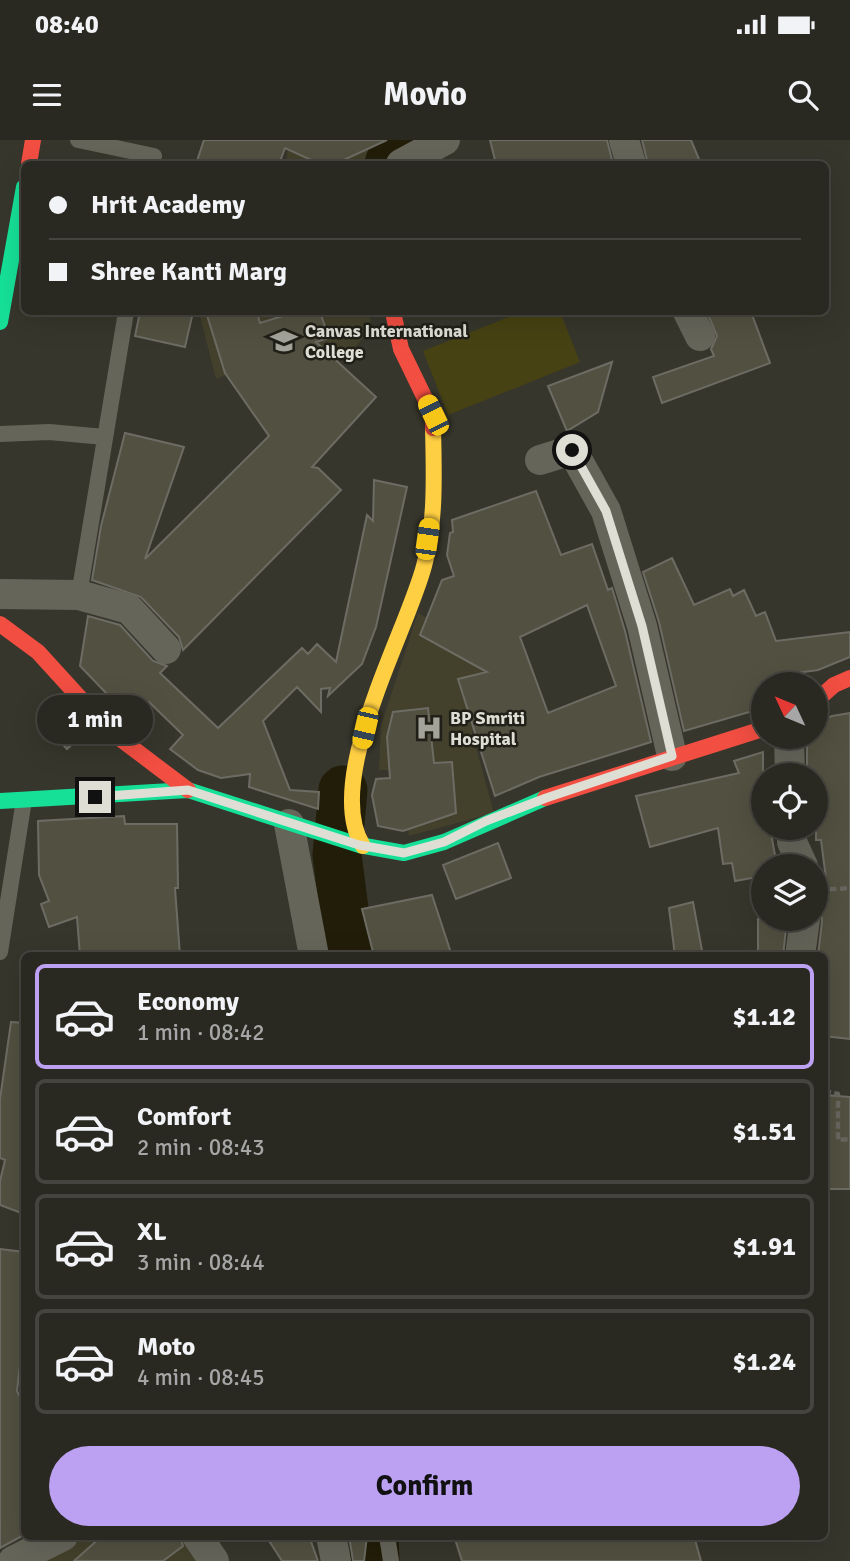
<!DOCTYPE html>
<html lang="en">
<head>
<meta charset="utf-8">
<style>
	body { margin:0; font-family:Signika,sans-serif; background:#31302a; color:#f1f3f6; height:100vh; display:flex; flex-direction:column; font-size:26px; white-space:nowrap }
	* { box-sizing:border-box; margin:0 }
	p { font-size:23px; color:#a5a6a5 }
	.icon { flex:none; width:38px; height:38px; fill:none; stroke:currentColor; stroke-width:2; stroke-linecap:round; stroke-linejoin:round }
	.map { position:relative; flex:1; overflow:hidden }
	.side { position:absolute; left:21px; top:812px; width:807px; height:588px; display:flex; flex-direction:column; background:#292821; border-radius:10px; box-shadow:0 7px 28px #0002,0 0 0 2px #45443f }
	.side>* { flex:none }
	.top-card { position:absolute; left:21px; top:21px; width:808px; height:154px; border-radius:10px; box-shadow:0 7px 28px #0002,0 0 0 2px #45443f; display:grid; align-content:center; height:154px; padding:0 28px; background:#292821 }
	.needle { width:46px; rotate:314deg }
	.controls { position:absolute; left:751px; top:532px; display:grid; gap:14px }
	.controls a { display:grid; place-items:center; width:77px; height:77px; border-radius:50%; background:#292821; box-shadow:0 7px 28px #0002,0 0 0 2px #45443f; font-size:35px }
	.end { position:absolute; width:32px; height:32px; margin:-16px; border:9px solid #dfded4; background:#111; box-shadow:0 0 0 4px #111 }
	.from { border-radius:50% }
	.bubble { position:absolute; height:49px; border-radius:24px; background:#292821; box-shadow:0 7px 28px #0002,0 0 0 2px #45443f; font-size:23px; font-weight:700; line-height:49px; text-align:center }
	.car { position:absolute; width:21px; height:42px; margin:-21px -10px; border-radius:9px; box-shadow:0 0 5px 2px #0007; background:linear-gradient(#f5c518 24%,#345 0 40%,#f5c518 0 76%,#345 0 86%,#f5c518 0) }
	.top-card b { display:flex; align-items:center; gap:24px; height:66px; font-size:26px }
	.top-card b+b { border-top:2px solid #45443f }
	.top-card i { width:18px; height:18px; background:#f1f3f6 }
	ul { padding:12px 0 0; list-style:none }
	li { display:flex; align-items:center; gap:21px; height:105px; margin:0 14px 10px; padding:0 14px; border:4px solid #45443f; border-radius:10px }
	li div { flex:1 }
	li b { display:block; font-size:26px }
	li em { font-style:normal; font-weight:700 }
	li.current { border-color:#bca0f2 }
	li>.icon { width:63px; height:63px; stroke-width:1.5 }
	.cta { display:flex; gap:14px; margin-top:auto; padding:14px 28px }
	.cta a { flex:1; height:80px; border-radius:42px; background:#bca0f2; color:#111; font-size:28px; font-weight:700; line-height:80px; text-align:center }
	.status { display:flex; justify-content:space-between; align-items:center; height:49px; padding:0 35px; background:#292821; direction:ltr }
	.status svg { height:19px; fill:currentColor }
	header { display:flex; justify-content:space-between; align-items:center; height:91px; padding:0 28px; background:#292821; font-size:32px; font-weight:700 }
	.map>svg:first-child { display:block }
</style>
</head>
<body>
<div class="status"><b>08:40</b><svg viewBox="0 0 49 12"><path d="M0 12V9h3v3zM5 12V6h3v6zM10 12V3h3v9zM15 12V0h3v12zM26 1h20v11H26zM47 4h2v5h-2z"/></svg></div>
<header><svg class="icon" aria-label="menu" viewBox="0 0 24 24"><path d="M4 6h16M4 12h16M4 18h16"/></svg>Movio<svg class="icon" aria-label="search" viewBox="0 0 24 24"><circle cx="10" cy="10" r="6"/><path d="M15 15l6 6"/></svg></header>
<div class="map">
<svg width="850" height="1421" viewBox="0 0 850 1421">
	<rect width="100%" height="100%" fill="#37362c"/>
	<path fill="#43402b" d="M374,4L368,24H286L288,9Z
		M199,172H369L372,189L345,217L292,239L255,222L216,239Z
		M418,473L462,498L494,530L507,568L472,592L494,673L409,696L401,630H379L381,585Z
		M79,1396L184,1397L200,1421H30Z"/>
	<path fill="#474213" d="M521,172H560L580,222L448,275L423,211Z"/>
	<g fill="none" stroke-linecap="round" stroke-linejoin="round">
		<path stroke="#211d08" stroke-width="49" d="M389,24L395,8L415,0
			M343,650L337,715L350,816
			M374,1396L375,1421"/>
	</g>
	<path fill="#525040" stroke="#6d6c64" stroke-width="2" fill-rule="evenodd" d="M204,0H387L335,24H320L285,8L279,24H196Z
		M490,0H607L613,24H496Z
		M642,0H691L701,24H648Z
		M140,172H193L185,207L135,196Z
		M206,172H257L260,183L296,172H320L329,198L316,202L376,257L312,327L318,328L341,350L183,510L179,497L141,457L92,440L101,386L125,293L184,307L145,419L269,296L225,233Z
		M707,172H751L770,223L662,263L653,237L714,216L711,209L717,196Z
		M612,222L598,272L567,291L548,246Z
		M374,340L407,347L376,487L362,524L328,556L330,548L321,549V572L297,547L263,581L290,650L319,652L318,669L249,647L250,634L221,638L198,630L170,609L183,595L149,562L132,580L80,526L88,476L120,485L153,521L167,526L160,533L218,588L302,508L308,514L317,504L336,522L367,375L373,381Z
		M536,351L561,415L592,404L608,450L612,448L625,491L651,602L539,637L495,656L458,539L487,532L420,495L442,440L454,436L447,415L450,393L453,392L452,380ZM587,465L616,546L548,573L520,497Z
		M672,418L694,465L730,449L733,456L744,450L756,476L765,472L776,501L850,492V517L818,530L789,534L794,544H763V568L684,591L659,482L643,432Z
		M428,568L434,623L452,622L456,673L403,691L378,686L372,655L376,639L390,638L387,597L393,572Z
		M63,572L83,594L67,609L47,587Z
		M850,573V899L824,896V816H818L822,781L818,755L828,754L821,700H816V635H807V597H816L818,582L832,576Z
		M763,612V688H770L777,726H763V736L735,741L732,723L723,724L718,688L650,707L636,656L739,633L734,621Z
		M124,676L125,684H177L178,748H175L180,816H80L77,777L49,787L41,764L49,761L39,735L38,681Z
		M498,703L511,738L456,759L443,725Z
		M432,755L452,816H374L362,769Z
		M693,762L703,816H675L669,768Z
		M758,779H787L783,816H758Z
		M11,882L24,883V1074L0,1065V1041L5,1020L0,1018V959Z
		M824,955L850,957V1049H824Z
		M0,1109L24,1112V1192L17,1251L24,1265V1395L0,1408Z
		M102,1396H180L183,1406L163,1421H74Z
		M266,1396H309L318,1421H282Z
		M349,1396H367L364,1421H353Z
		M454,1396H694L701,1421H462Z"/>
	<g fill="none" stroke-linecap="round" stroke-linejoin="round">
		<path stroke="#67665e" stroke-width="4.5" stroke-dasharray="7 3.5" stroke-linecap="butt" d="M819,750L850,748
			M824,951L838,954V1000L850,999"/>
		<path stroke="#66655a" stroke-width="16" d="M78,0L154,16
			M0,294L49,292L105,297
			M79,455L126,172
			M0,812L24,660
			M387,1396L391,1421"/>
		<path stroke="#66655a" stroke-width="30" d="M624,0L631,24
			M401,24L445,0
			M688,172L700,196
			M540,320L572,310L606,371L642,486L672,616
			M0,454L79,455L129,469L166,509
			M789,597L790,635
			M289,684L314,816
			M792,688V702L803,726
			M800,816L805,779
			M197,1396L214,1421
			M331,1396L336,1421
			M13,1421L63,1396"/>
		<path stroke="#16e098" stroke-width="16" d="M0,182L24,47
			M0,661L188,650L359,705L404,713L444,702L545,658"/>
		<path stroke="#ffcf43" stroke-width="16" d="M363,706C322,641 406,494 424,426C436,383 434,333 433,288"/>
		<path stroke="#f24e42" stroke-width="16" d="M29,24L33,0
			M393,172L401,209L433,275V288
			M0,484L38,512L110,591L188,650
			M816,561L834,545L850,538
			M545,658L763,589"/>
	</g>
	<g fill="none" stroke-linecap="round" stroke-linejoin="round">
		<path stroke="#dfded4" stroke-width="9" d="M95,657L188,650L359,705L404,713L444,702L486,681L546,658L672,616L642,486L606,371L572,310"/>
	</g>
	<defs>
		<g id="university-bare" transform="scale(2.1)"><path d="M0-5L7-2L0 1L-7-2ZM-4 1L0 2.5L4 1V4Q0 6-4 4Z" fill="#a4a399" stroke="#202018" stroke-width="2.5" paint-order="stroke"/></g>
		<g id="hospital-bare" transform="scale(2.1)"><path d="M-5-5h3v3.5h4V-5h3V5h-3V1.5h-4V5h-3Z" fill="#a4a399" stroke="#202018" stroke-width="2.5" paint-order="stroke"/></g>
	</defs>
	<g fill-rule="evenodd">
		<use href="#university-bare" x="284" y="201"/>
		<use href="#hospital-bare" x="429" y="588"/>
	</g>
	<g text-anchor="middle" stroke-width="5" stroke-linejoin="round" paint-order="stroke">
		<g font-size="18" font-weight="bold" fill="#dfded4" stroke="#202018" text-anchor="start">
			<text x="305" y="197">Canvas International<tspan x="305" dy="21">College</tspan></text>
			<text x="450" y="584">BP Smriti<tspan x="450" dy="21">Hospital</tspan></text>
		</g>
	</g>
</svg>
<div class="controls">
<a><svg class="needle" viewBox="-14 -14 28 28"><path d="M0-13l5 13h-10z" fill="#e53935"/><path d="M0 13l5-13h-10z" fill="#a5a6a5"/></svg></a>
<a><svg class="icon" aria-label="locate" viewBox="0 0 24 24"><circle cx="12" cy="12" r="6"/><path d="M12 2v4M12 18v4M2 12h4M18 12h4"/></svg></a>
<a><svg class="icon" aria-label="layers" viewBox="0 0 24 24"><path d="M12 4l9 5-9 5-9-5zM3 14l9 5 9-5"/></svg></a>
</div>
<i class="end from" style="left:572px;top:310px"></i>
<i class="end" style="left:95px;top:657px"></i>
<div class="bubble" style="left:37px;top:555px;width:116px">1 min</div>
<i class="car" style="left:433px;top:275px;rotate:334deg"></i>
<i class="car" style="left:427px;top:399px;rotate:8deg"></i>
<i class="car" style="left:365px;top:588px;rotate:193deg"></i>
<div class="top-card">
<b><i class="from"></i>Hrit Academy</b>
<b><i></i>Shree Kanti Marg</b>
</div>
<section class="side">
<ul>
<li class="current"><svg class="icon" aria-label="car" viewBox="0 0 24 24"><path d="M5 17H2v-5l4-1 3-4h7l3 4 3 1v5h-3M9 17h6M6 11h13"/><circle cx="7" cy="17" r="2"/><circle cx="17" cy="17" r="2"/></svg><div><b>Economy</b><p>1 min · 08:42</p></div><em>$1.12</em></li>
<li><svg class="icon" aria-label="car" viewBox="0 0 24 24"><path d="M5 17H2v-5l4-1 3-4h7l3 4 3 1v5h-3M9 17h6M6 11h13"/><circle cx="7" cy="17" r="2"/><circle cx="17" cy="17" r="2"/></svg><div><b>Comfort</b><p>2 min · 08:43</p></div><em>$1.51</em></li>
<li><svg class="icon" aria-label="car" viewBox="0 0 24 24"><path d="M5 17H2v-5l4-1 3-4h7l3 4 3 1v5h-3M9 17h6M6 11h13"/><circle cx="7" cy="17" r="2"/><circle cx="17" cy="17" r="2"/></svg><div><b>XL</b><p>3 min · 08:44</p></div><em>$1.91</em></li>
<li><svg class="icon" aria-label="car" viewBox="0 0 24 24"><path d="M5 17H2v-5l4-1 3-4h7l3 4 3 1v5h-3M9 17h6M6 11h13"/><circle cx="7" cy="17" r="2"/><circle cx="17" cy="17" r="2"/></svg><div><b>Moto</b><p>4 min · 08:45</p></div><em>$1.24</em></li>
</ul>
<div class="cta"><a>Confirm</a></div>
</section>
</div>
</body>
</html>
